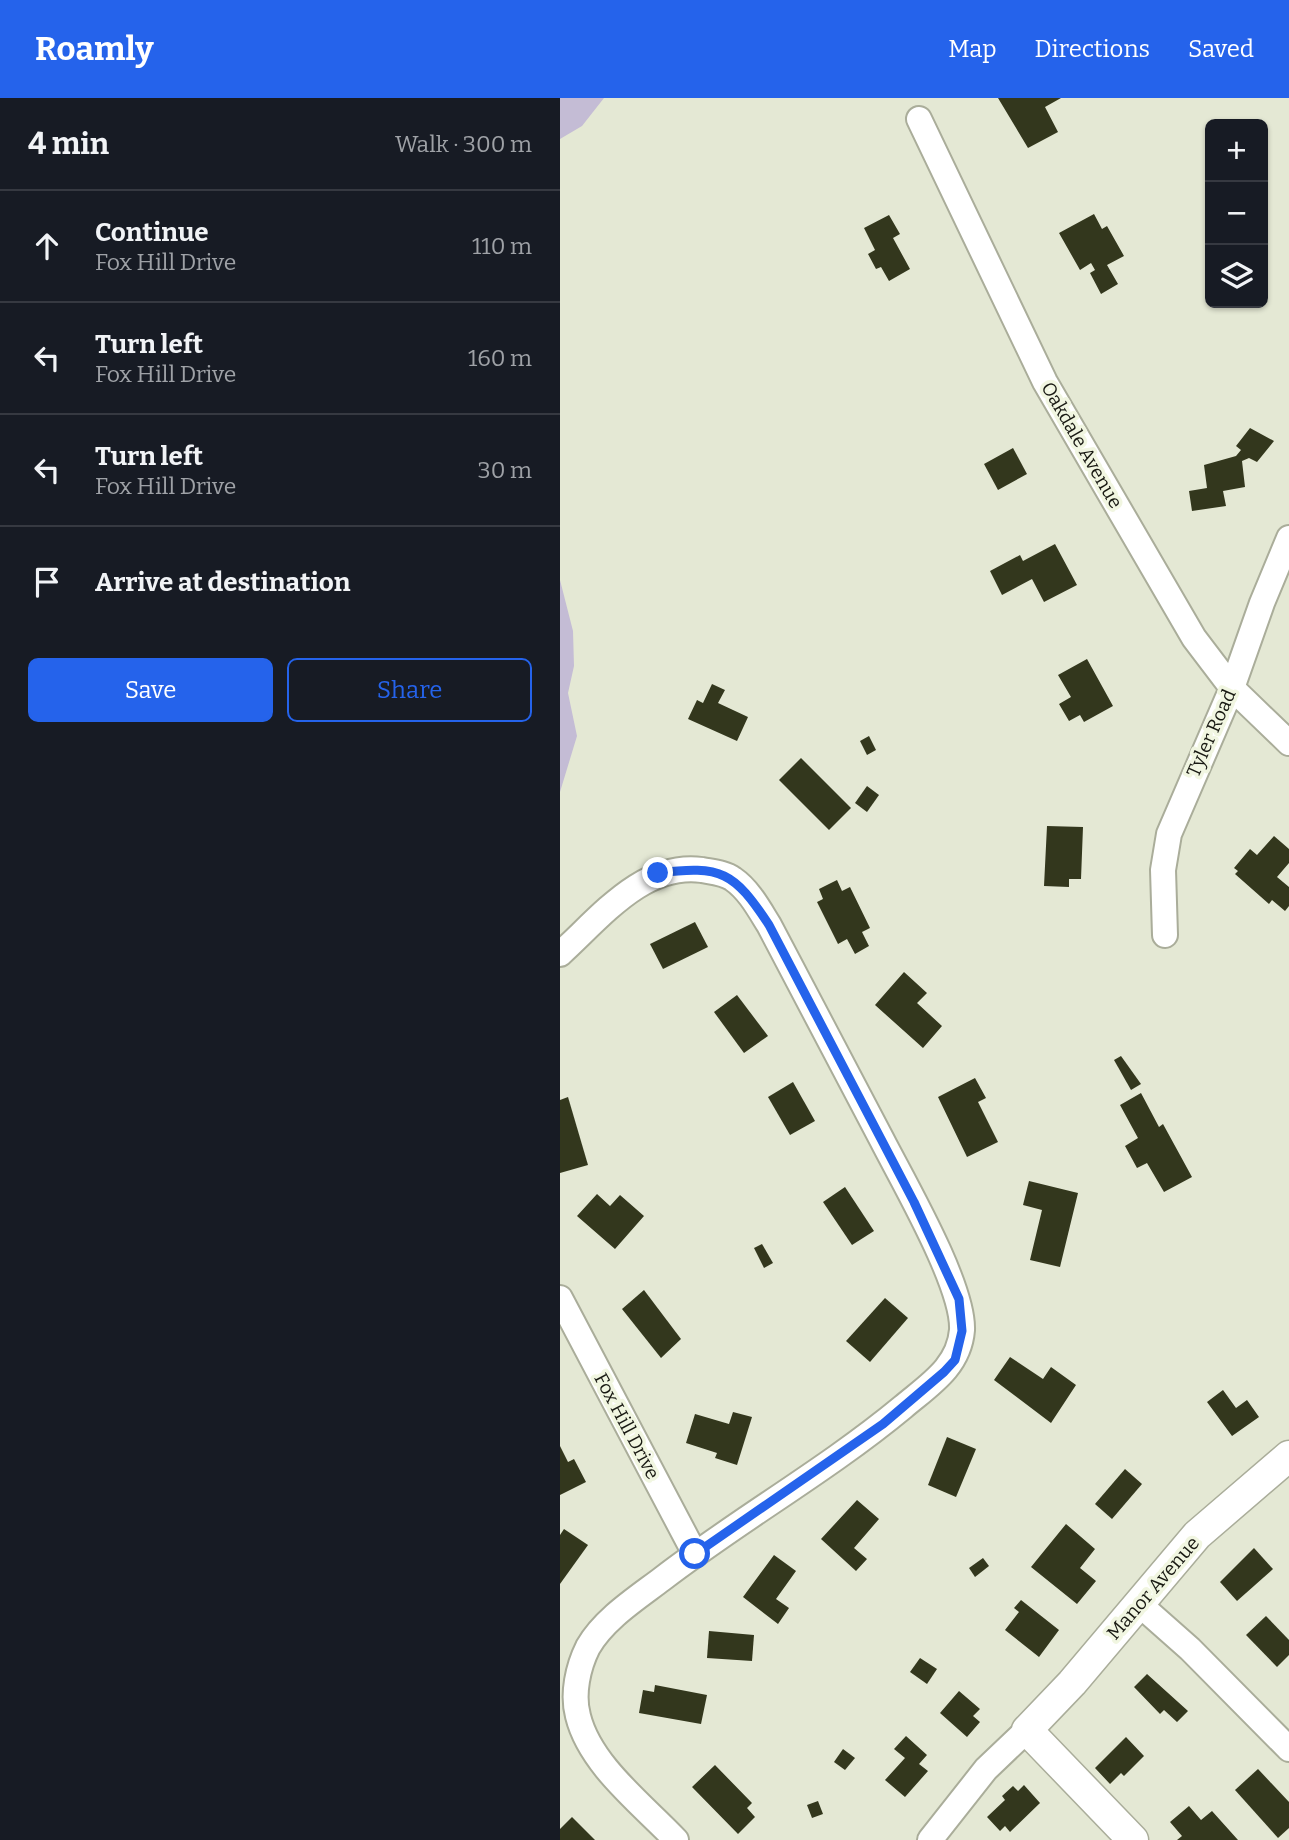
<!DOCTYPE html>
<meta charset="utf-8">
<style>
:root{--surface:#171b24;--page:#242831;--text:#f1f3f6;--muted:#9ea1a6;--line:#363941;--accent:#2563eb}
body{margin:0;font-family:Bitter,serif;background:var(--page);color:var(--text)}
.controls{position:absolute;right:21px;top:21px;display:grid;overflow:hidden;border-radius:10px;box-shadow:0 2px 5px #0004}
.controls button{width:63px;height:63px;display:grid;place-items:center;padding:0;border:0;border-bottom:2px solid var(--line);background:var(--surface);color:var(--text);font:35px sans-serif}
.stop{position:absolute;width:21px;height:21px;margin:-16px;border:5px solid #2563eb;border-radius:50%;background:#fff}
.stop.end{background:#2563eb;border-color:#fff;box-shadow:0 2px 7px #0008}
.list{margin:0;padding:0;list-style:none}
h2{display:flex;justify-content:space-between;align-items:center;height:91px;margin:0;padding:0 28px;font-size:30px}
h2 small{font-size:23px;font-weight:400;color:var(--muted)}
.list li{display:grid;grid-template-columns:46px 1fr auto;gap:21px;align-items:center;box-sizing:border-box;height:112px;padding:0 28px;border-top:2px solid var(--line)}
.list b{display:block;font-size:26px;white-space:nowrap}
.list p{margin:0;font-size:23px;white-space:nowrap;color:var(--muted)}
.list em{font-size:23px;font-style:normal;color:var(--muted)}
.actions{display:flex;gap:14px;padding:21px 28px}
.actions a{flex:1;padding:16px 0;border:2px solid var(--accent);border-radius:10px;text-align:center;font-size:24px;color:var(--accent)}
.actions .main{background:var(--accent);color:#fff}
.icon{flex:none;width:38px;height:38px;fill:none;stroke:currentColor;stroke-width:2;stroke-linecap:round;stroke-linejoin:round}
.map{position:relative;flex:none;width:729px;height:1742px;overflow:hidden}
header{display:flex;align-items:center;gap:42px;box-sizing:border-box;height:98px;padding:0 35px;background:var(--accent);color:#fff}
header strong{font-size:33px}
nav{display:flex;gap:38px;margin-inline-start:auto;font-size:24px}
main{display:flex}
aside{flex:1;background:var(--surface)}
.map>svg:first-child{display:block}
.green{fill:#c4bcd5}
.building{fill:#33371d}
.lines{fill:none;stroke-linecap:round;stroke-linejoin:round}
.minor-casing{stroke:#aaad9a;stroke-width:28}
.tertiary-casing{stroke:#aaad9a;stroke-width:33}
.minor{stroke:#fff;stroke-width:24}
.tertiary{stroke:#fff;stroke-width:30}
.route{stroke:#2563eb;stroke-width:9}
.labels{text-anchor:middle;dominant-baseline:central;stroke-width:7;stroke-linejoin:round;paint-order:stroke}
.street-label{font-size:19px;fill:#181912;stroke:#f1f6e1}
</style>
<header>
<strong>Roamly</strong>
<nav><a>Map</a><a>Directions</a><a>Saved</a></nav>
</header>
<main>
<aside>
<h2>4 min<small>Walk · 300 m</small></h2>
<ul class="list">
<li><svg class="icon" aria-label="ahead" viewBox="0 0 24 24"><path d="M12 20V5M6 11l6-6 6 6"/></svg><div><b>Continue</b><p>Fox Hill Drive</p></div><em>110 m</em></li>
<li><svg class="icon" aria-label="left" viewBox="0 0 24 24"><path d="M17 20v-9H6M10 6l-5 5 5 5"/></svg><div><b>Turn left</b><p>Fox Hill Drive</p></div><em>160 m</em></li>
<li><svg class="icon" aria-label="left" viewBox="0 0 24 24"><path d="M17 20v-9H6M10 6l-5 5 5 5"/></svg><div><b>Turn left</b><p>Fox Hill Drive</p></div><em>30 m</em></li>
<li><svg class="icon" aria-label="arrive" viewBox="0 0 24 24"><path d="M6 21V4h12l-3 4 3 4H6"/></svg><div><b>Arrive at destination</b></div></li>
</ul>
<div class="actions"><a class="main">Save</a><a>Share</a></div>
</aside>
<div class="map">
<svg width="729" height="1742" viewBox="0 0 729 1742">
<rect width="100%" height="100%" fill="#e4e8d4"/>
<g class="green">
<path d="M 0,0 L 44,0 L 22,28 L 0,41 Z"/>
<path d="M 0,482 L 13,533 L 14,568 L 8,595 L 17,638 L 0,694 Z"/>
</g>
<g class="building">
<path d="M 438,0 L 501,0 L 485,9 L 498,34 L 468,50 Z"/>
<path d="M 534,116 L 542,131 L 547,128 L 564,158 L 547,167 L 558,186 L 541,196 L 530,175 L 535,172 L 531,165 L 520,172 L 499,135 Z"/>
<path d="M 329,117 L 340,136 L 333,140 L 350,171 L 329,183 L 321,169 L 316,171 L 308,156 L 315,152 L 304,130 Z"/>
<path d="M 690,330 L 714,343 L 697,364 L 689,360 L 682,363 L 685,389 L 663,393 L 666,408 L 632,413 L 629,393 L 647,390 L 644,367 L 676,358 L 681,352 L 676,348 Z"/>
<path d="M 453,350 L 467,376 L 438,392 L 424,366 Z"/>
<path d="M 495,446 L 517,487 L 484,504 L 472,481 L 442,497 L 430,473 L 460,457 L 463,463 Z"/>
<path d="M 527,561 L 553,608 L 524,624 L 520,617 L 509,623 L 499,606 L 511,599 L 498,577 Z"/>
<path d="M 152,586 L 165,592 L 158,605 L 188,619 L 177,643 L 128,621 L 137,602 L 143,605 Z"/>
<path d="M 309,638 L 316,652 L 307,657 L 300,643 Z"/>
<path d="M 241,660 L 291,710 L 269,732 L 219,682 Z"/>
<path d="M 307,688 L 319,697 L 307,714 L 295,705 Z"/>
<path d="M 487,728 L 523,729 L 521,781 L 509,781 L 509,789 L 484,788 Z"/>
<path d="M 714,738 L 729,751 L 729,765 L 717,779 L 729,789 L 729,808 L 725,813 L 712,802 L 709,806 L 675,776 L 678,773 L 674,770 L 690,751 L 697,757 Z"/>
<path d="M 277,782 L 282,793 L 290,789 L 310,830 L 302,834 L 309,848 L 295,856 L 287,841 L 278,846 L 257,804 L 263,801 L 259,791 Z"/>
<path d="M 135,824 L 148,849 L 103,871 L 90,846 Z"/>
<path d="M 344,874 L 367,895 L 357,905 L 382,928 L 363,950 L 315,907 Z"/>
<path d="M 177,897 L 208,938 L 184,955 L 154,914 Z"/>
<path d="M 561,958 L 581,986 L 571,992 L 554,962 Z"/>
<path d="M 415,980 L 426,1000 L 418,1004 L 438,1044 L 407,1059 L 378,999 Z"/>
<path d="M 233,984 L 255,1023 L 230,1037 L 208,999 Z"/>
<path d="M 581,995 L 599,1029 L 603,1026 L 632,1079 L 604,1094 L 587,1065 L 577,1070 L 565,1048 L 578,1040 L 560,1007 Z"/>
<path d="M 8,999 L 28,1067 L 0,1075 L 0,1002 Z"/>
<path d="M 469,1083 L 518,1095 L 500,1169 L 470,1162 L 482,1112 L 463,1107 Z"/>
<path d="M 285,1089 L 314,1133 L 292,1147 L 263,1104 Z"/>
<path d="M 37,1096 L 50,1108 L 60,1097 L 84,1118 L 55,1151 L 17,1118 Z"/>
<path d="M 202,1146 L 213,1165 L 204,1170 L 194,1150 Z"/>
<path d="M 84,1192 L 121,1241 L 101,1260 L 62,1211 Z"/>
<path d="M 325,1200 L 348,1220 L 310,1264 L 286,1243 Z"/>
<path d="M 450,1259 L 483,1281 L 491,1269 L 516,1287 L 491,1325 L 434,1282 Z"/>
<path d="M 663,1292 L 676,1310 L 687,1302 L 699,1319 L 672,1338 L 647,1304 Z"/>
<path d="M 173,1314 L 192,1319 L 177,1367 L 155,1360 L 157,1355 L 126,1345 L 135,1316 L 169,1326 Z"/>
<path d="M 387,1339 L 416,1351 L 396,1399 L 368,1387 Z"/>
<path d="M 0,1348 L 8,1364 L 14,1361 L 26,1384 L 0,1397 Z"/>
<path d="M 565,1371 L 582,1386 L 552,1421 L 535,1406 Z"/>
<path d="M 297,1402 L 319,1421 L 294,1450 L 307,1461 L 296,1473 L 261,1441 Z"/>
<path d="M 506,1426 L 535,1451 L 520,1470 L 536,1483 L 517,1506 L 471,1469 Z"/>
<path d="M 4,1431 L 28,1447 L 0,1486 L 0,1437 Z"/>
<path d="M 694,1450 L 713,1471 L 677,1503 L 660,1484 Z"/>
<path d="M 214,1457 L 236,1473 L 216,1501 L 229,1510 L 218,1526 L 183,1499 Z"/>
<path d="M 423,1460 L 429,1468 L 415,1479 L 409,1470 Z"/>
<path d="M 461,1502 L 499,1532 L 479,1559 L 445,1532 L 459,1514 L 454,1510 Z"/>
<path d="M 706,1518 L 729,1542 L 729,1557 L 717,1569 L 686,1537 Z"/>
<path d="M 149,1533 L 194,1537 L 192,1563 L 147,1560 Z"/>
<path d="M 360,1560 L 377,1571 L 367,1586 L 350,1574 Z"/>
<path d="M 587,1576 L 628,1613 L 617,1624 L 604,1612 L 600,1616 L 574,1589 Z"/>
<path d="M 95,1587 L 147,1597 L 141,1626 L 79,1615 L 83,1592 L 94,1594 Z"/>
<path d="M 399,1593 L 420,1611 L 413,1618 L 420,1624 L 407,1639 L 380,1615 Z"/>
<path d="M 346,1638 L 367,1657 L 359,1666 L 368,1673 L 345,1699 L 325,1682 L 345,1660 L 334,1651 Z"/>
<path d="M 566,1639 L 584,1658 L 564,1678 L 561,1675 L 550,1686 L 535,1670 Z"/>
<path d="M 283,1651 L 295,1660 L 285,1672 L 274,1664 Z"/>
<path d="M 155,1667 L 192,1705 L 187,1710 L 195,1719 L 178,1736 L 132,1689 Z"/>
<path d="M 698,1671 L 729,1704 L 729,1730 L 718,1740 L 675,1692 Z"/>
<path d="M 464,1687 L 480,1705 L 450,1734 L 445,1728 L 440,1733 L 427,1719 L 445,1702 L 442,1698 L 453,1688 L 458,1693 Z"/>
<path d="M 258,1703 L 263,1716 L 252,1720 L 247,1707 Z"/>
<path d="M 629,1708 L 641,1722 L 652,1713 L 678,1742 L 617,1742 L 622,1738 L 610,1724 Z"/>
<path d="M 12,1719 L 35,1742 L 0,1742 L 0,1731 Z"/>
</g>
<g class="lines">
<g class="minor-casing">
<g id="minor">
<path d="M 359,21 L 485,284 L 634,540 L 672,590 L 729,645"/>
<path d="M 605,837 L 603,772 L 609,736 L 672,590 L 702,505 L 729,440"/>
<path d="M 0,856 C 40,820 83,764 142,772 C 152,774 165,775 173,781 C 189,792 199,811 209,827 C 247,899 284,971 322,1042 C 344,1085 404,1188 402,1232 C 399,1269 369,1287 343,1309 C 267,1372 180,1421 102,1481 C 77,1500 44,1521 28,1549 C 18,1569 12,1596 18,1618 C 30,1667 82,1706 116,1742"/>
<path d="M 0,1200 L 135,1456"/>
<path d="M 578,1505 L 630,1551 L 729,1651"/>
<path d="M 370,1742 L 426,1671 L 467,1632"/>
</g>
</g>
<g class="tertiary-casing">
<path id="tertiary" d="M 573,1742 L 467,1632 L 512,1585 L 637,1437 L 729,1358"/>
</g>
<use href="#minor" class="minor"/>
<use href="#tertiary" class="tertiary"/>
</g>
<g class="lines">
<path class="route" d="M 98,775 C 162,767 174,774 209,827 L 354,1104 L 399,1201 L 402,1233 L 395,1262 L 384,1274 L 323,1326 L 135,1456"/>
</g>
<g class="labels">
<g class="street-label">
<text transform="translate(522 347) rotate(60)">Oakdale Avenue</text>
<text transform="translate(651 635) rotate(-66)">Tyler Road</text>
<text transform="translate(67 1328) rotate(62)">Fox Hill Drive</text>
<text transform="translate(593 1490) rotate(-49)">Manor Avenue</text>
</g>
</g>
</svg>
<div class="controls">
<button>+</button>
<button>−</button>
<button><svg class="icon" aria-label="layers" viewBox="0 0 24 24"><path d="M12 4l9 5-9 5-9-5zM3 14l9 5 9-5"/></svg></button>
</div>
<div class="stop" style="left:135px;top:1456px"></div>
<div class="stop end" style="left:98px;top:775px"></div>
</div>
</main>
